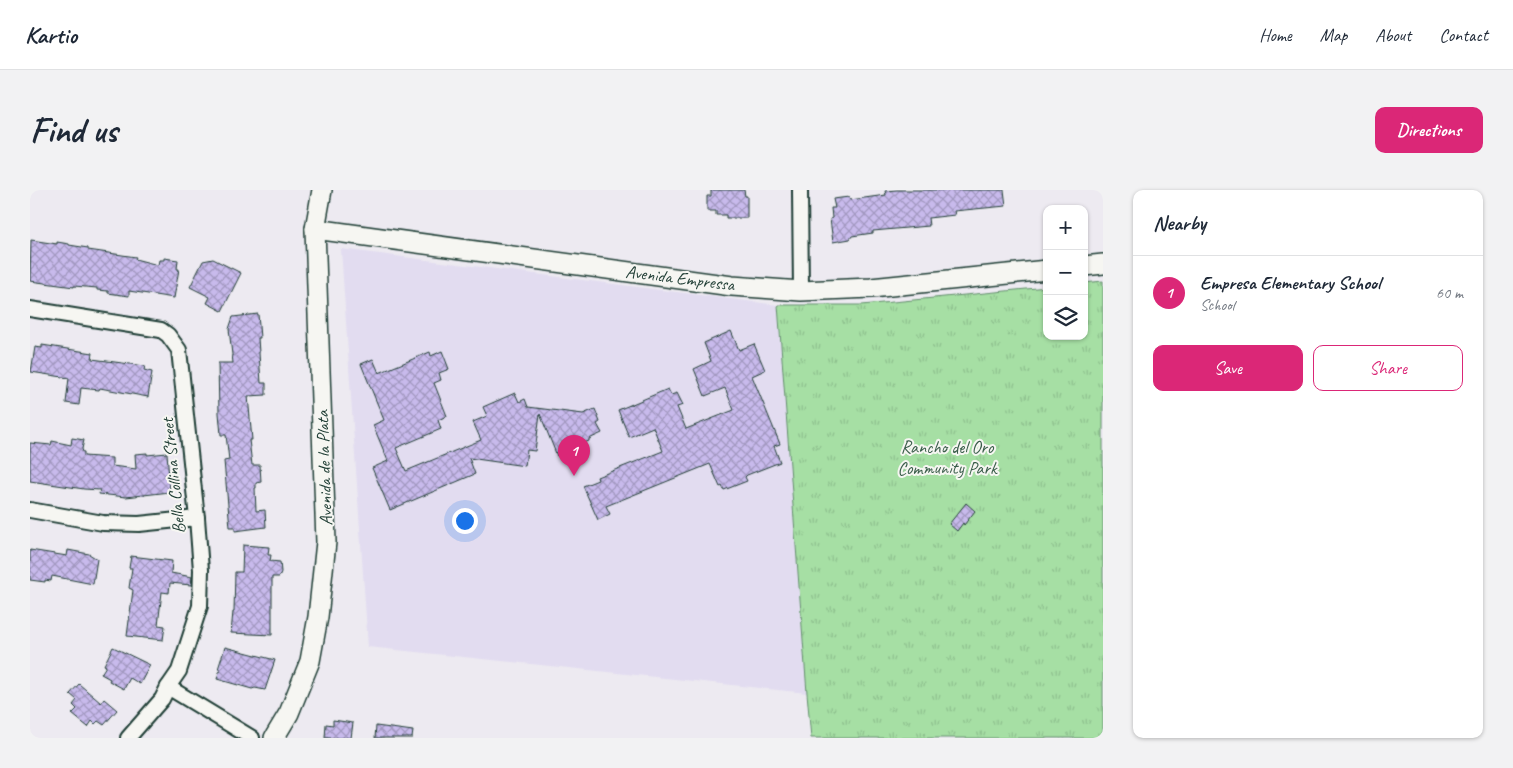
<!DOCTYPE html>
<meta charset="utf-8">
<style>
:root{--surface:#fff;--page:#f2f2f3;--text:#1f2937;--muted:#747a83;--line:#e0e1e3;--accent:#db2777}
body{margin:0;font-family:Caveat,sans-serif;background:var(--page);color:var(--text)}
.controls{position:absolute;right:15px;top:15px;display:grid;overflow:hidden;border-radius:10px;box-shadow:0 1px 4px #0004}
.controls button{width:45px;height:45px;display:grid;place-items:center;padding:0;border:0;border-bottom:1px solid var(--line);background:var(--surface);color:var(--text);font:25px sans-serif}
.you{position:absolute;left:434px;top:330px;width:18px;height:18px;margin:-12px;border:4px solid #fff;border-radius:50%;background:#1a73e8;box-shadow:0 0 0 8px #1a73e833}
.badge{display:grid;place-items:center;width:32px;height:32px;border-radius:50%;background:var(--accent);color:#fff;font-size:16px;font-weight:700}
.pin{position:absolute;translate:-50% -41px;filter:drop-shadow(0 1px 2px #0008)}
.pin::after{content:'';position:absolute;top:26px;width:18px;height:15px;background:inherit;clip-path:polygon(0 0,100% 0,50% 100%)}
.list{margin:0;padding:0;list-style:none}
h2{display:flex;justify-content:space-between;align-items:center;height:65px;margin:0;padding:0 20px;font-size:21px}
h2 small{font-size:16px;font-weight:400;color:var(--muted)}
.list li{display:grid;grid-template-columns:32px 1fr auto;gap:15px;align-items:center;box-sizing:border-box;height:75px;padding:0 20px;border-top:1px solid var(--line)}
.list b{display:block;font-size:19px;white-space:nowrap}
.list p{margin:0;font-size:16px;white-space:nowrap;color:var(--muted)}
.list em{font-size:16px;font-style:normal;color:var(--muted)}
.actions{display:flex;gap:10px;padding:15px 20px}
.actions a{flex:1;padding:11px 0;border:1px solid var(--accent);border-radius:10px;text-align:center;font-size:18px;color:var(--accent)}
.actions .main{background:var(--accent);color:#fff}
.icon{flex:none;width:28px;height:28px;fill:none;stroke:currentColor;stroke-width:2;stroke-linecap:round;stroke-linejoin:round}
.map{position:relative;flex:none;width:1073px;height:548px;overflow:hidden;border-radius:10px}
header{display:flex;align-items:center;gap:30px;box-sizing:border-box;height:70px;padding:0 25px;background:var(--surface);border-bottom:1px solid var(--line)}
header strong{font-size:24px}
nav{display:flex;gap:28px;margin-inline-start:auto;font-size:18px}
.intro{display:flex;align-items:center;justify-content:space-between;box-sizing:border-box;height:120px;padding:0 30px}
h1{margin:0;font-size:35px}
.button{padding:12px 22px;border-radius:10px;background:var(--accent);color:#fff;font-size:18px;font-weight:700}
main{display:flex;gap:30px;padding:0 30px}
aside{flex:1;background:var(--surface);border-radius:10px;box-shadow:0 1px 4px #0004}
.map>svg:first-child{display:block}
.built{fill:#e2dcf0}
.park{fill:url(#park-tufts);stroke:#628e6c}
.building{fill:url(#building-cross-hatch);stroke:#1f3d34}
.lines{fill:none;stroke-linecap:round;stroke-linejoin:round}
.street-casing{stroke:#1f3d34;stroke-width:18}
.secondary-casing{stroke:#1f3d34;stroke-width:22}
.street{stroke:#f6f6f2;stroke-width:14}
.secondary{stroke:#f6f6f2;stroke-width:19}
.labels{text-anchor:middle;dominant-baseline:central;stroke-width:4;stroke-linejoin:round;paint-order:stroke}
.street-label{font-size:18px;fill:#1f3d34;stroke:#f6f6f2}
.park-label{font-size:18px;fill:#3a5d4a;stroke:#f6f6f2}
</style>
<header>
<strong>Kartio</strong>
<nav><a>Home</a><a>Map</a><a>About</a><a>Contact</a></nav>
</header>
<div class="intro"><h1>Find us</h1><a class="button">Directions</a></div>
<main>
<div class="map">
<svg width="1073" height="548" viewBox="0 0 1073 548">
<defs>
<pattern id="park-tufts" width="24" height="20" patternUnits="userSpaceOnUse" patternTransform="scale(1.25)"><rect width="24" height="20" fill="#a6dfa4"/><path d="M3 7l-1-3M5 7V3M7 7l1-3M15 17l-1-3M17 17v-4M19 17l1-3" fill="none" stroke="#8ec08e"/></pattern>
<pattern id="building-cross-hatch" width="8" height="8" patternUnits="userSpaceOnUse" patternTransform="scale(1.25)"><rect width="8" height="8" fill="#c8baec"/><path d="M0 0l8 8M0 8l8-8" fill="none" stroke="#a298c0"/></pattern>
</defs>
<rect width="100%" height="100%" fill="#edeaf1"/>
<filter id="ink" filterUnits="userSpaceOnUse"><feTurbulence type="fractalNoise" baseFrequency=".02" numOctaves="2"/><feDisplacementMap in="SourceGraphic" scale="10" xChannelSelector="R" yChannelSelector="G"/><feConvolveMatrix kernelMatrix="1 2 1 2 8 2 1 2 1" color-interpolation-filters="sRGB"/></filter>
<g filter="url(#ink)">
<path class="built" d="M 311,59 L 748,115 L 777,503 L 338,457 Z"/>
<path class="park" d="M 1073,91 L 1073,548 L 781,548 L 777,503 L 748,115 L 832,115 L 1017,97 L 1017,146 L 1054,146 L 1054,93 Z"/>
<g class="building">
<path d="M 681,0 L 714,0 L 715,6 L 717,6 L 717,28 L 696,28 L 696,25 L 686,25 L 686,21 L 677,21 L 677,6 L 681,6 Z"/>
<path d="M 867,0 L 974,0 L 976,16 L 924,21 L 925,25 L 898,28 L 899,36 L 843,41 L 843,43 L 822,46 L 820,49 L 803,52 L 800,29 L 802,28 L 801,18 L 805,18 L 803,9 L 819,7 L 820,10 L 856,5 L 855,1 Z"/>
<path d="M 1,50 L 27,54 L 27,52 L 39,54 L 39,55 L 58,58 L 58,60 L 106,67 L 105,69 L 128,75 L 129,70 L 134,70 L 134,68 L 148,70 L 147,79 L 149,79 L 144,108 L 99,101 L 99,106 L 78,103 L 78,101 L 67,100 L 67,98 L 44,96 L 44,97 L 0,91 Z"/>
<path d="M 183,69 L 211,83 L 192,121 L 177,113 L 180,107 L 160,97 L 173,71 Z"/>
<path d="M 228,124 L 230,148 L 228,148 L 231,193 L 236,193 L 236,205 L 218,206 L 222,250 L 219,250 L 222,275 L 230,275 L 231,292 L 226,293 L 226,298 L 225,298 L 226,321 L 235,320 L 236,337 L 205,341 L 205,337 L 200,337 L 194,271 L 199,270 L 196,245 L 191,245 L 189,223 L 188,173 L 203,173 L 199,139 L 203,127 Z"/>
<path d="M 701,141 L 709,160 L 724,154 L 735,180 L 722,186 L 750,254 L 744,256 L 750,272 L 717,285 L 715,287 L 717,291 L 694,300 L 692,296 L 690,297 L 680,274 L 576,316 L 580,324 L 568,330 L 553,296 L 568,290 L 567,287 L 633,261 L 623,237 L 599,247 L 588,220 L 638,199 L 641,205 L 647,203 L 653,215 L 647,217 L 656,239 L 704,220 L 695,198 L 675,206 L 664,179 L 681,171 L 674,153 Z"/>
<path d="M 12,155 L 63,163 L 62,169 L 115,176 L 114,180 L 122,182 L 118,207 L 70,198 L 69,200 L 51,198 L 49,215 L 36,213 L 39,188 L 1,182 L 5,157 L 12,158 Z"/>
<path d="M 412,161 L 419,179 L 409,183 L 411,190 L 404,193 L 417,226 L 408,230 L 411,239 L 366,258 L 376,281 L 451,250 L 443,232 L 457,226 L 453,217 L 485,203 L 489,212 L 495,209 L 498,217 L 553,224 L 565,219 L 570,232 L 567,234 L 572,243 L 559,249 L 559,251 L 537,260 L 537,262 L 527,266 L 510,224 L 505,261 L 497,260 L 495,276 L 439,268 L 445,284 L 360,320 L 342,278 L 358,271 L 343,235 L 354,230 L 331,174 L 343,169 L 349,183 L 400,162 L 401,166 Z"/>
<path d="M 42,248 L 54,250 L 52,259 L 53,262 L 54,262 L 54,266 L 82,268 L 82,276 L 106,279 L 105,264 L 117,263 L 117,265 L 137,263 L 140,302 L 96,307 L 69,304 L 70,300 L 54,299 L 0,291 L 0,253 L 21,255 L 22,251 L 41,255 Z"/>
<path d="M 936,313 L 945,321 L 934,335 L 933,333 L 927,341 L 919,334 Z"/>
<path d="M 213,355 L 239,357 L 238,365 L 241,365 L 240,371 L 250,372 L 251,382 L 249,387 L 242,387 L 242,445 L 201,443 L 203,422 L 204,422 L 205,382 L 212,382 Z"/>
<path d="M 0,360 L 37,366 L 38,360 L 59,364 L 67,369 L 63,394 L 22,386 L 21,391 L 15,390 L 15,392 L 0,390 Z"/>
<path d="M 101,366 L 142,371 L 141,383 L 162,387 L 161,395 L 140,393 L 139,403 L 132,402 L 128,435 L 135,436 L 133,450 L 97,446 L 103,400 L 99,398 L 102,378 L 99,378 Z"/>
<path d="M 83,457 L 120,475 L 110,494 L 100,488 L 94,499 L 79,491 L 80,489 L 71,484 L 76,476 L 74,475 Z"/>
<path d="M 195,457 L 245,470 L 235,500 L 225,498 L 222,499 L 187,489 L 190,479 L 188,479 Z"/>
<path d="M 49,494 L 71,513 L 74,509 L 87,520 L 74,535 L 68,531 L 65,534 L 62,531 L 58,537 L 42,524 L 47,519 L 43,515 L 47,510 L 40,504 Z"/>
<path d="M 303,530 L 323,533 L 321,548 L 295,548 L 296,534 L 303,535 Z"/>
<path d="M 346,536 L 383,541 L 382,548 L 345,548 Z"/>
</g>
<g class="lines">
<g class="street-casing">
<g id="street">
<path d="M 770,0 L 771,101"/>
<path d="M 0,119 L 131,140 L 138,145 L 149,160 L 167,328 L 171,380 L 170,416 L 149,481 L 138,497 L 132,509 L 98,548"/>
<path d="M 0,320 L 73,333 L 109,334 L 167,328"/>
<path d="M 138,497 L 222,548"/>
</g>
</g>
<g class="secondary-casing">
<g id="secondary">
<path d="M 285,39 L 702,96 L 771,101 L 841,98 L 1017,80"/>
<path d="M 1054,76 L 1073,74"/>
<path d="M 244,548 L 259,523 L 280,471 L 288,427 L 296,352 L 285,39 L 292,0"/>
</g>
</g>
<use href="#street" class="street"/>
<use href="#secondary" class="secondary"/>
</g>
</g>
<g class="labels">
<g class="street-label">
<text transform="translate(650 88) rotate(7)">Avenida Empressa</text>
<text transform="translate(294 278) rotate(-92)">Avenida de la Plata</text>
<text transform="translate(143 286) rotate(-96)">Bella Collina Street</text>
</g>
<g class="park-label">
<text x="917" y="257">Rancho del Oro<tspan x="917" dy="21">Community Park</tspan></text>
</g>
</g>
</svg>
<div class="controls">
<button>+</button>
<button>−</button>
<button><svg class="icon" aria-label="layers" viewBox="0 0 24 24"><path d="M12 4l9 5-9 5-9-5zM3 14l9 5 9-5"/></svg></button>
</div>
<div class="you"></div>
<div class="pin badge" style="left:544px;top:286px">1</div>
</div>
<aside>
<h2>Nearby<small></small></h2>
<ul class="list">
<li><span class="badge">1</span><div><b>Empresa Elementary School</b><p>School</p></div><em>60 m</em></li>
</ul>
<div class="actions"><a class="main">Save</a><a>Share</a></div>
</aside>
</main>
